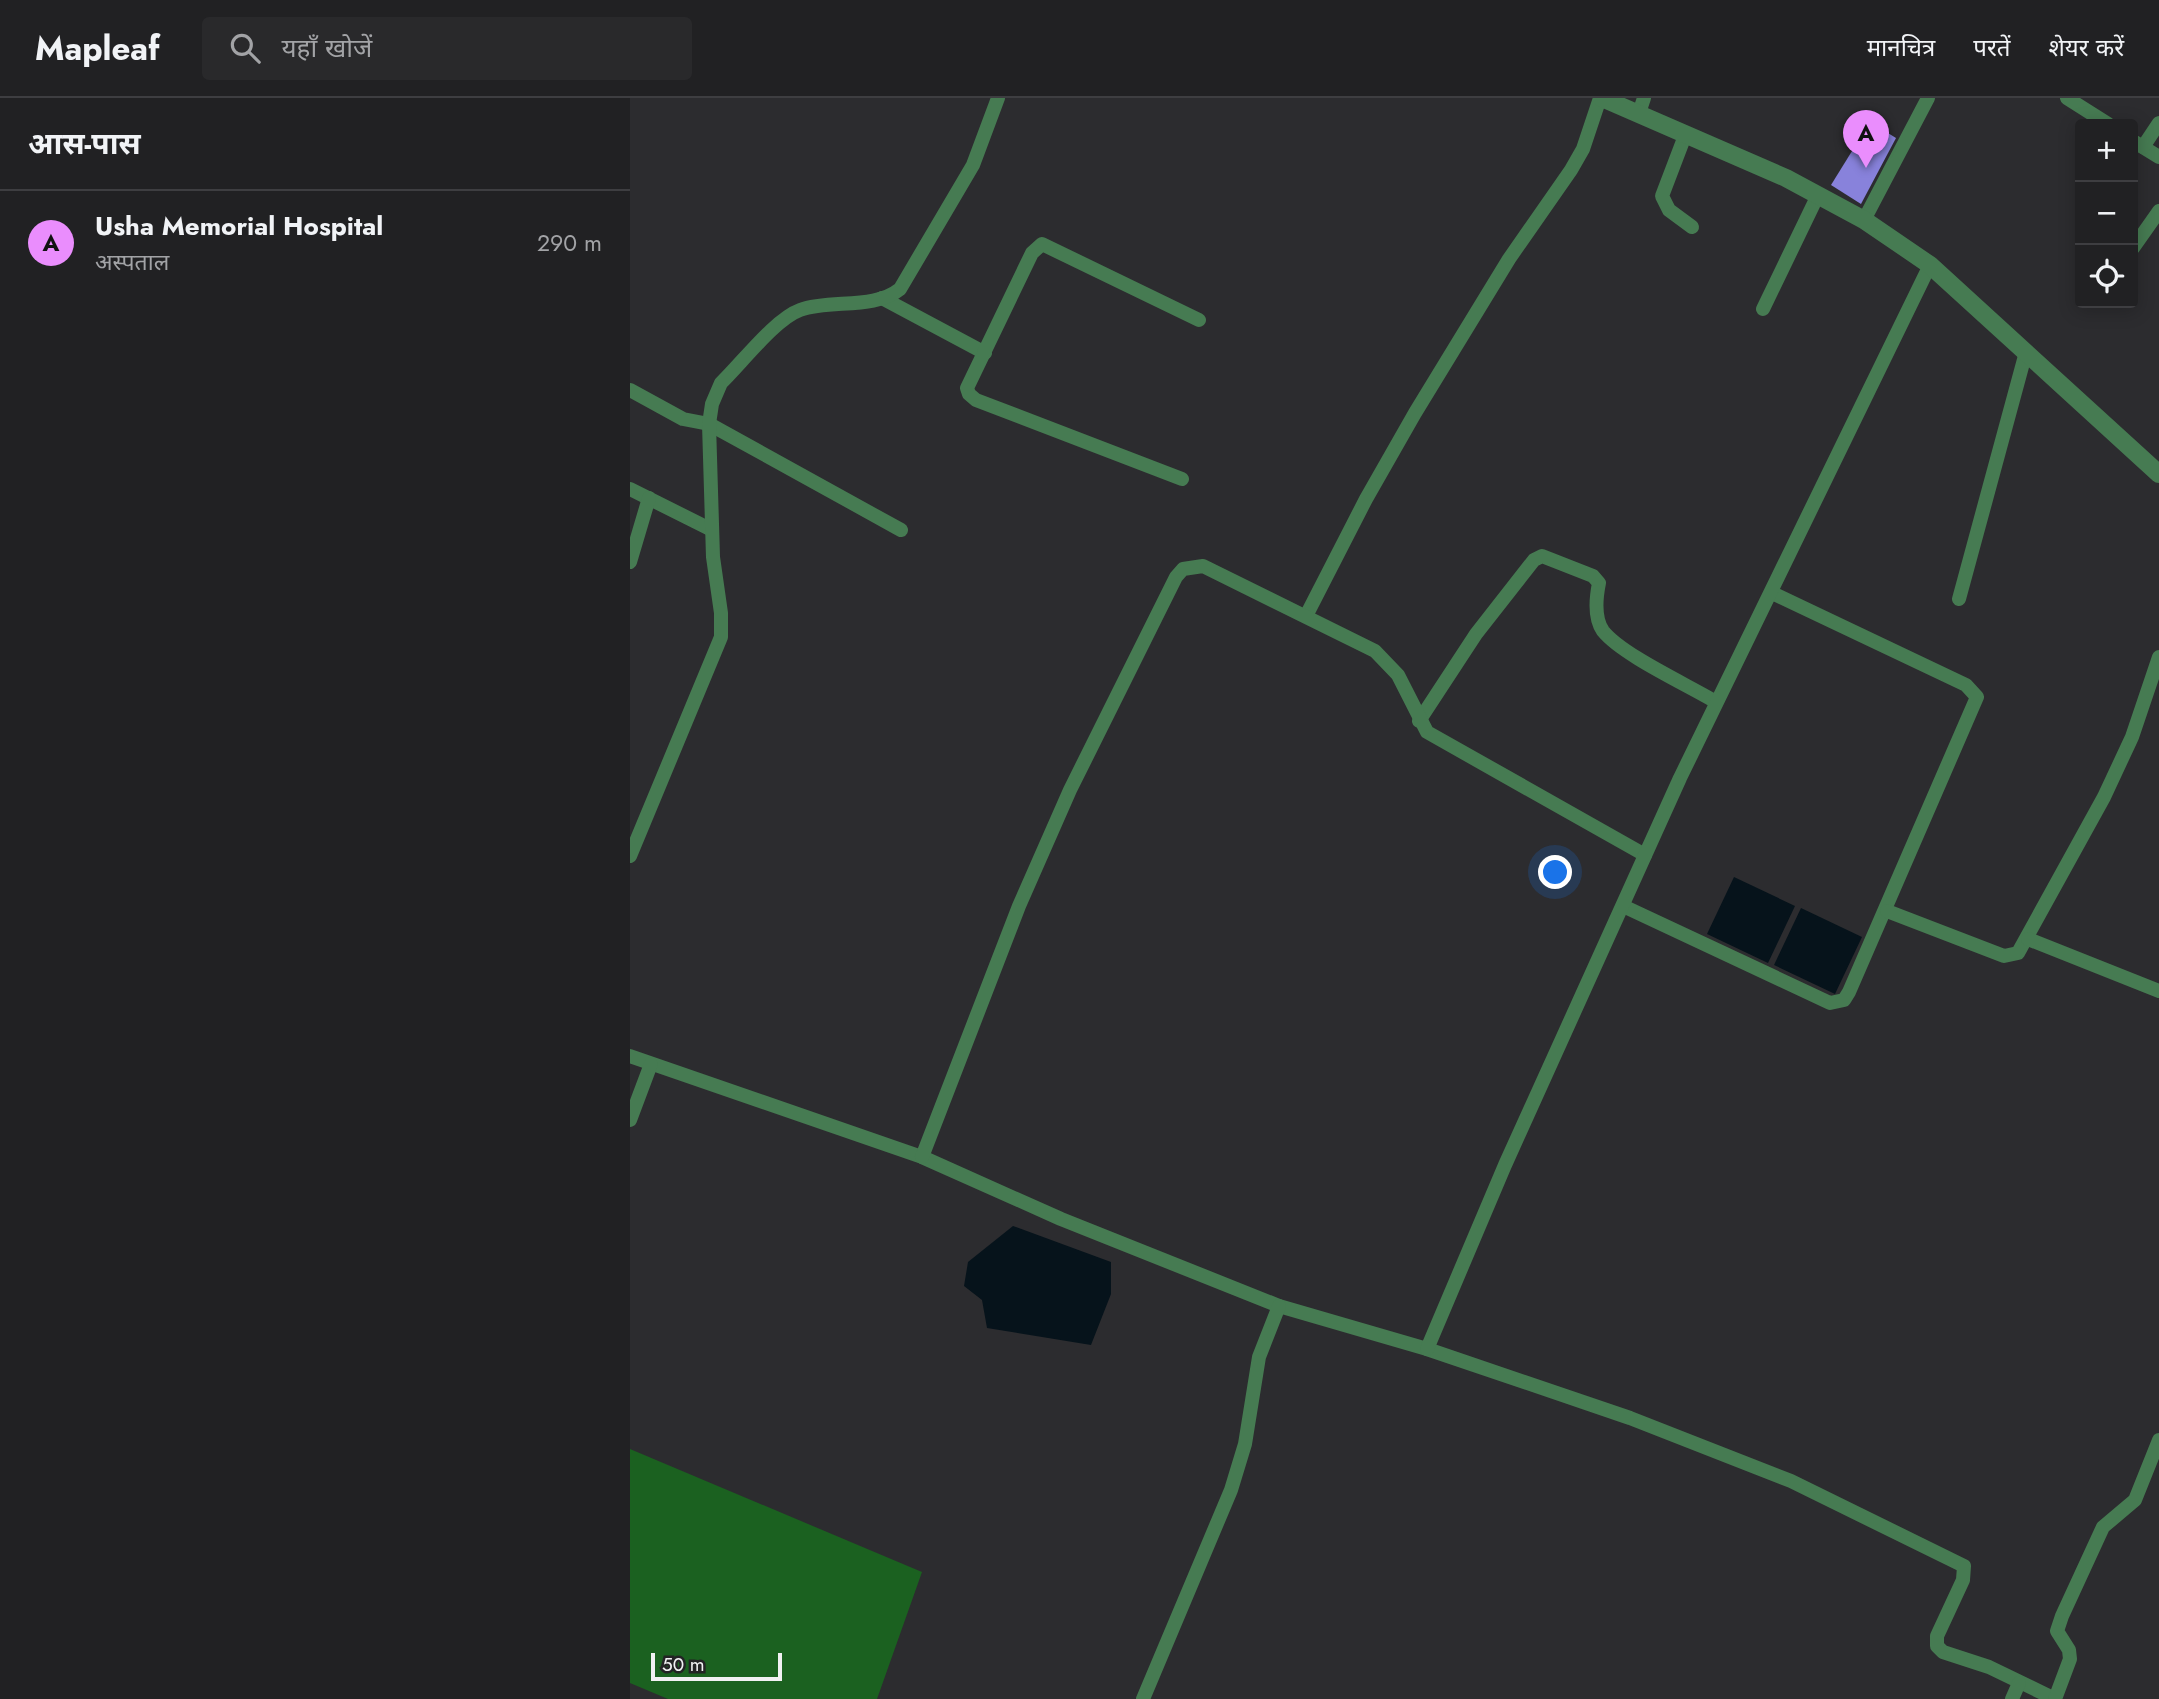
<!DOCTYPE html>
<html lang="hi">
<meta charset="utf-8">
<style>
:root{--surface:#212123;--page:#29292b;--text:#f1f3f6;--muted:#a2a3a6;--line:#3e3e41;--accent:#ea8dfd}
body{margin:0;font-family:Jost,"Noto Sans Devanagari",sans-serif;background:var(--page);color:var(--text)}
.controls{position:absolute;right:21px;top:21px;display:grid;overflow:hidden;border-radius:7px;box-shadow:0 4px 18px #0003}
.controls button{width:63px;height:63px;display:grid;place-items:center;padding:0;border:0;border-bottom:2px solid var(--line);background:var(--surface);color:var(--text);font:35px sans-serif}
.scale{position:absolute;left:21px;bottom:18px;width:131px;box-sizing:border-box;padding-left:7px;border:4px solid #f1f1f3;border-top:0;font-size:19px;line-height:24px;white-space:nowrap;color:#f1f1f3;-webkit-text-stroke:5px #232325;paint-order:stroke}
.you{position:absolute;left:926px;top:775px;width:24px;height:24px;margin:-18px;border:5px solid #fff;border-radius:50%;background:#1a73e8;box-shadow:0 0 0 10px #1a73e833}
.badge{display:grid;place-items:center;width:46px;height:46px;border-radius:50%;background:var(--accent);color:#111;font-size:23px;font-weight:700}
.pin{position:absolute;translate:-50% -58px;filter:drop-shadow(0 2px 4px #0008)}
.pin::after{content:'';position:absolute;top:37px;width:24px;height:21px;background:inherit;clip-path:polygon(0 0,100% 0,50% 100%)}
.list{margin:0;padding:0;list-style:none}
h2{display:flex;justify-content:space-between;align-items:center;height:91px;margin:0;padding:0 28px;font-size:30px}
h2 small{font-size:23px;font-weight:400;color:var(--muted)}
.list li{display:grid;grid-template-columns:46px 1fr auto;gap:21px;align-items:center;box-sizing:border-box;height:105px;padding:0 28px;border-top:2px solid var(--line)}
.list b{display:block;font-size:26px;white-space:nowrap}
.list p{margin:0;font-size:23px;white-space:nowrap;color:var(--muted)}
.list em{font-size:23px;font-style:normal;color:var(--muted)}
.icon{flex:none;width:38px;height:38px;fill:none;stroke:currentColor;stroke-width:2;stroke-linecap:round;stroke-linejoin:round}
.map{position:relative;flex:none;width:1529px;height:1601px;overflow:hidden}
header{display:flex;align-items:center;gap:42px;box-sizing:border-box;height:98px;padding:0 35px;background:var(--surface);border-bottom:2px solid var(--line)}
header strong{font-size:33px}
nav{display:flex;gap:38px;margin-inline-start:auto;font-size:24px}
.search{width:490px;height:63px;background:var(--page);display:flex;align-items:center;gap:18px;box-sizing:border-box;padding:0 24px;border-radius:7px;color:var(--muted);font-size:26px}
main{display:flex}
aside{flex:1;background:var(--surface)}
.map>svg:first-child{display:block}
.green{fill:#1b6120}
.water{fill:#06131b}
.building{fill:#8882db}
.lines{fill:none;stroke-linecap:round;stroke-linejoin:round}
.minor{stroke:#467b52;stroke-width:14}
.tertiary{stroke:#467b52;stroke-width:18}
</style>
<header>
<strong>Mapleaf</strong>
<div class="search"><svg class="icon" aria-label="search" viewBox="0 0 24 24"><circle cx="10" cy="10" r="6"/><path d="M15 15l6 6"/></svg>यहाँ खोजें</div>
<nav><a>मानचित्र</a><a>परतें</a><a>शेयर करें</a></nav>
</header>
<main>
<aside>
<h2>आस-पास<small></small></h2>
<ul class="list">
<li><span class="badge">A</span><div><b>Usha Memorial Hospital</b><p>अस्पताल</p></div><em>290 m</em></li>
</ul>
</aside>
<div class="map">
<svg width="1529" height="1601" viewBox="0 0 1529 1601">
<rect width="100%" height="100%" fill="#2c2c2f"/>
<path class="green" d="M 0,1351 L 292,1474 L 247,1601 L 38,1601 L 0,1585 Z"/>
<g class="water">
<path d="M 1104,779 L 1165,808 L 1138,865 L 1077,836 Z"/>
<path d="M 1171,810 L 1232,839 L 1205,896 L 1144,867 Z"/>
<path d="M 383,1128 L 481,1164 L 481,1196 L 461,1247 L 357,1230 L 352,1202 L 334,1188 L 338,1164 Z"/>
</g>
<path class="building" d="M 1240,24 L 1266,40 L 1231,106 L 1201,87 Z"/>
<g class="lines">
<g class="minor">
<path d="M 1437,0 L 1478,26"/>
<path d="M 1009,15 L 1014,0"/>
<path d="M 1056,35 L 1032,98 L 1039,112 L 1062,129"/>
<path d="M 1503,43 L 1529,59"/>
<path d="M 1513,49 L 1529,25"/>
<path d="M 1234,122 L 1298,0"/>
<path d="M 1503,150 L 1529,113"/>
<path d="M 252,200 L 355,255"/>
<path d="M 1133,211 L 1188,97"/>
<path d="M 0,292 L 53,321 L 79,326 L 271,432"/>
<path d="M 552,381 L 346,302 L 339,296 L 337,290 L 402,155 L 412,146 L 569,222"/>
<path d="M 0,391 L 82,432"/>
<path d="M 0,464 L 19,400"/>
<path d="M 1329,501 L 1396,254"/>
<path d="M 676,518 L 736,401 L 785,315 L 879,161 L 941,72 L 953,51 L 970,0"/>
<path d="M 789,623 L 846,536 L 904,462 L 912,458 L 963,478 L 969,485 C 966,500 964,520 973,533 C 992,557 1058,587 1086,604"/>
<path d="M 0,758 L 91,539 L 91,515 L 83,459 L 79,326 L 82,306 L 91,285 C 111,266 145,221 170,212 C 201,201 244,212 270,191 L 343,67 L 368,0"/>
<path d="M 993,808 L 1200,905 L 1214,902 L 1219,894 L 1347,599 L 1336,587 L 1142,495"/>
<path d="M 1257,813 L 1374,858 L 1388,855 L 1474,699 L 1502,639 L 1529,559"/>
<path d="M 1398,841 L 1529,893"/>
<path d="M 0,958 L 292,1059 L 431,1121 L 649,1208 L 797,1251 L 1000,1320 L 1161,1383 L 1334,1468 L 1333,1482 L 1307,1538 L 1307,1548 L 1313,1554 L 1359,1569 L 1425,1601"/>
<path d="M 0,1022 L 21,966"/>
<path d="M 292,1059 L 389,808 L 440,692 L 546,479 L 553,471 L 573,468 L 745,553 L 768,577 L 797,634 L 1015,757"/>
<path d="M 797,1251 L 875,1067 L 1050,680 L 1300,167"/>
<path d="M 513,1601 L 601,1392 L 615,1346 L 629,1259 L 649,1208"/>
<path d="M 1382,1601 L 1389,1585"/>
<path d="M 1425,1601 L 1440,1561 L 1439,1552 L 1427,1533 L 1432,1518 L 1473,1429 L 1505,1402 L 1529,1342"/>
</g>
<path class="tertiary" d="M 972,0 L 1156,80 L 1234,122 L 1300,167 L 1529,376"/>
</g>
</svg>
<div class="controls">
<button>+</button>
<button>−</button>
<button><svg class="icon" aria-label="locate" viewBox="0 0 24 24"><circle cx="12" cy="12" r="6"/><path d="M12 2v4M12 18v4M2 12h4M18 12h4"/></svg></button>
</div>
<div class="scale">50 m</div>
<div class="you"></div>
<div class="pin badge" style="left:1236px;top:70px">A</div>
</div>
</main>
